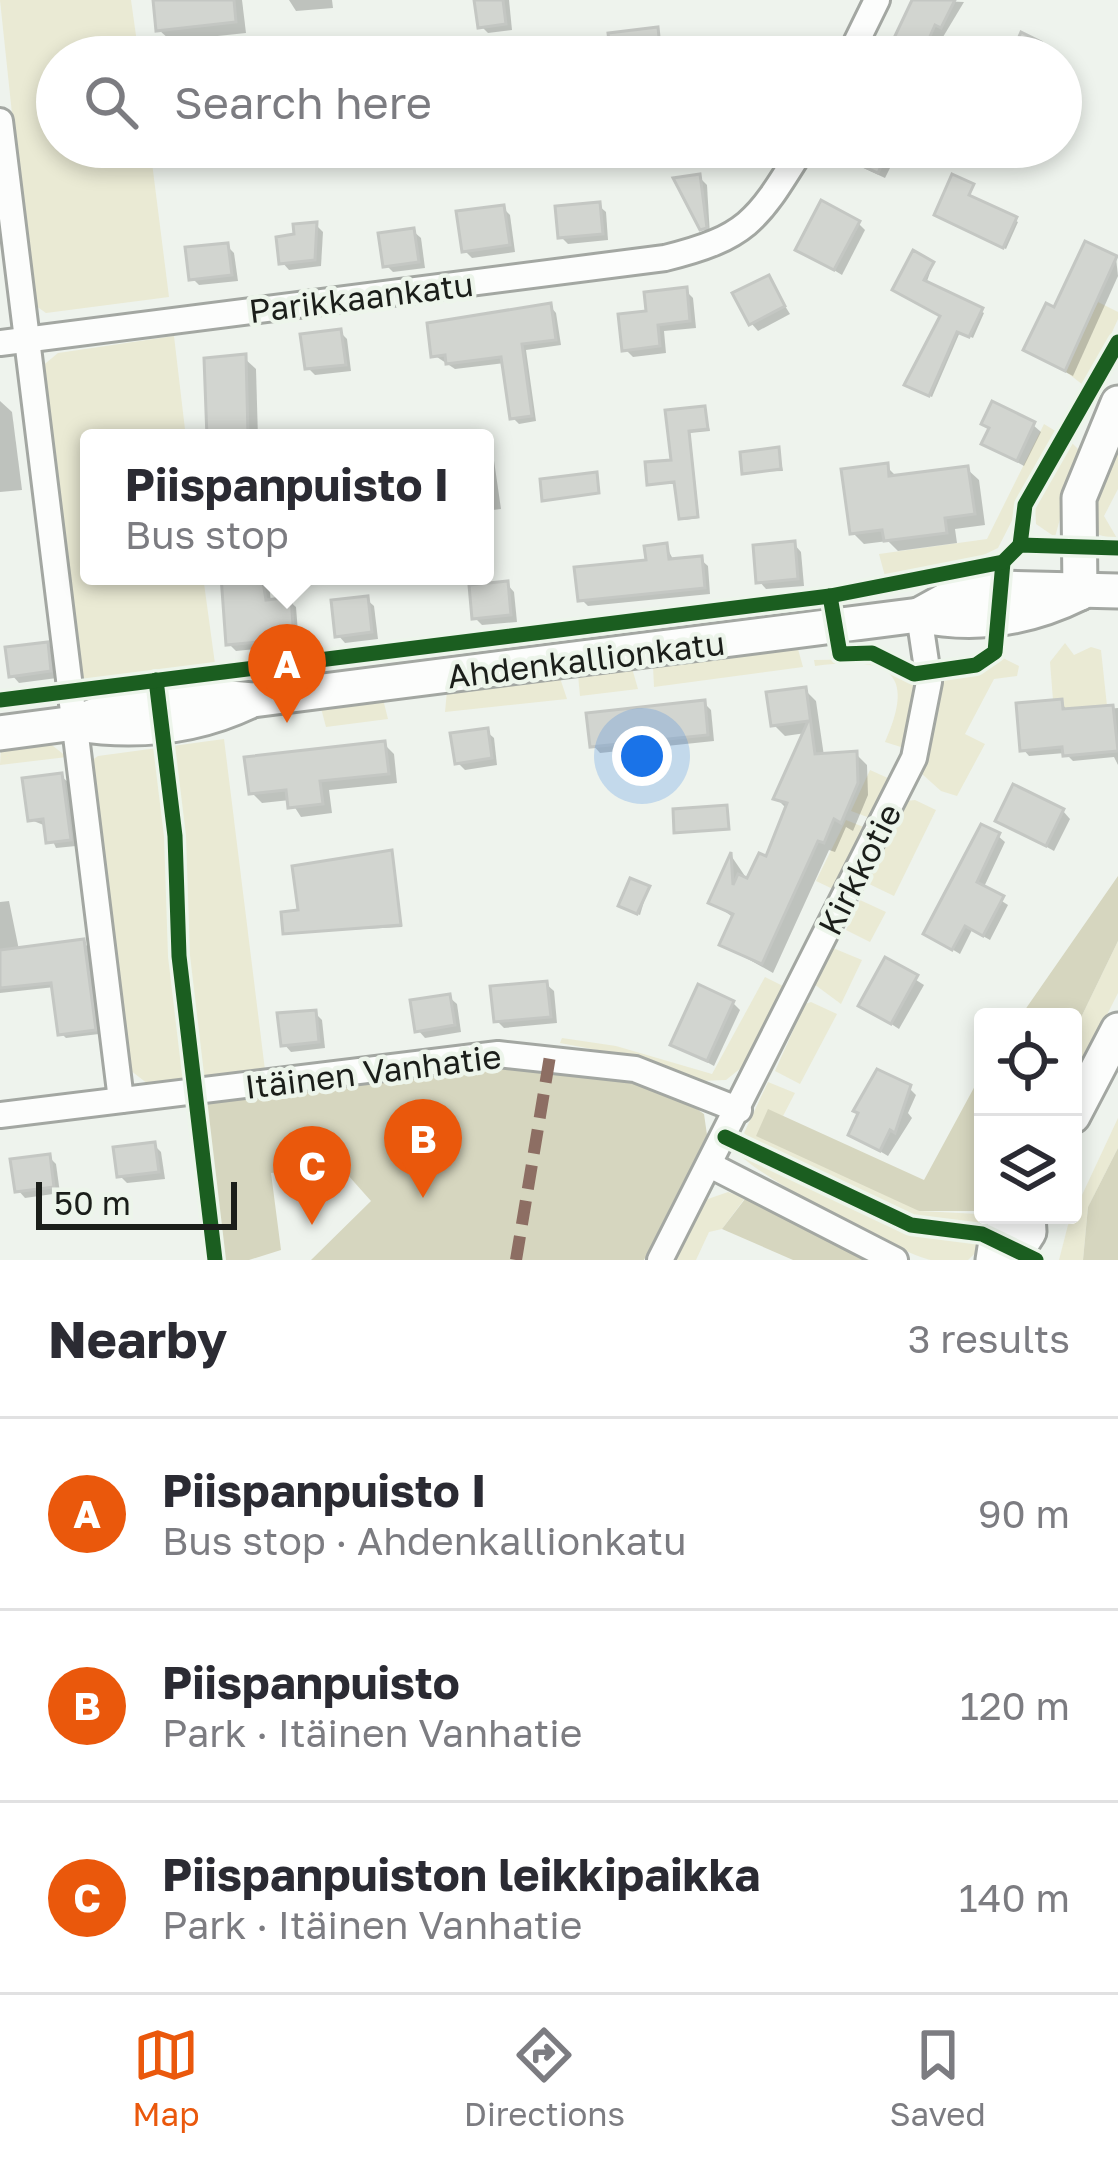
<!DOCTYPE html>
<meta charset="utf-8">
<style>
:root{--surface:#fff;--page:#f7f7f7;--text:#2b2b33;--muted:#7c7c81;--line:#e1e1e2;--accent:#ea580c}
body{margin:0;font-family:"Golos Text",sans-serif;background:var(--page);color:var(--text)}
.controls{position:absolute;right:36px;bottom:36px;display:grid;overflow:hidden;border-radius:12px;box-shadow:0 6px 18px #0003}
.controls button{width:108px;height:108px;display:grid;place-items:center;padding:0;border:0;border-bottom:3px solid var(--line);background:var(--surface);color:var(--text);font:60px sans-serif}
.scale{position:absolute;left:36px;bottom:30px;width:201px;box-sizing:border-box;padding-left:12px;border:6px solid #1b1e1a;border-top:0;font-size:33px;line-height:42px;white-space:nowrap;color:#1b1e1a;-webkit-text-stroke:9px #edf5eb;paint-order:stroke}
.you{position:absolute;left:642px;top:756px;width:42px;height:42px;margin:-30px;border:9px solid #fff;border-radius:50%;background:#1a73e8;box-shadow:0 0 0 18px #1a73e833}
.badge{display:grid;place-items:center;width:78px;height:78px;border-radius:50%;background:var(--accent);color:#fff;font-size:39px;font-weight:700}
.pin{position:absolute;translate:-50% -99px;filter:drop-shadow(0 3px 6px #0008)}
.pin::after{content:'';position:absolute;top:63px;width:42px;height:36px;background:inherit;clip-path:polygon(0 0,100% 0,50% 100%)}
.popup{position:absolute;left:80px;top:429px;width:414px;height:156px;box-sizing:border-box;display:grid;place-content:center;border-radius:12px;background:var(--surface);filter:drop-shadow(0 3px 9px #0005);font-size:39px;white-space:nowrap;color:var(--muted)}
.popup b{font-size:45px;color:var(--text)}
.popup::after{content:'';position:absolute;left:50%;top:100%;margin-left:-24px;border:24px solid transparent;border-top-color:var(--surface)}
.list{margin:0;padding:0;list-style:none}
h2{display:flex;justify-content:space-between;align-items:center;height:156px;margin:0;padding:0 48px;font-size:51px}
h2 small{font-size:39px;font-weight:400;color:var(--muted)}
.list li{display:grid;grid-template-columns:78px 1fr auto;gap:36px;align-items:center;box-sizing:border-box;height:192px;padding:0 48px;border-top:3px solid var(--line)}
.list b{display:block;font-size:45px;white-space:nowrap}
.list p{margin:0;font-size:39px;white-space:nowrap;color:var(--muted)}
.list em{font-size:39px;font-style:normal;color:var(--muted)}
.icon{flex:none;width:66px;height:66px;fill:none;stroke:currentColor;stroke-width:2;stroke-linecap:round;stroke-linejoin:round}
.map{position:relative;flex:none;width:1118px;height:1260px;overflow:hidden}
.search{position:absolute;background:var(--surface);box-shadow:0 6px 18px #0003;left:36px;right:36px;top:36px;height:132px;display:flex;align-items:center;gap:30px;box-sizing:border-box;padding:0 42px;border-radius:66px;color:var(--muted);font-size:45px}
.sheet{height:732px;background:var(--surface)}
nav{display:flex;justify-content:space-around;align-items:center;box-sizing:border-box;height:168px;border-top:3px solid var(--line);background:var(--surface);font-size:33px;color:var(--muted)}
nav a{display:grid;justify-items:center;gap:6px}
nav .on{color:var(--accent)}
.map>svg:first-child{display:block}
.green{fill:#eaead4}
.forest{fill:#d6d6bf}
.shadow{fill:#0003}
.building{fill:#d2d5d0;stroke:#c4c7c3;stroke-width:3}
.lines{fill:none;stroke-linecap:round;stroke-linejoin:round}
.street-casing{stroke:#a3a7a2;stroke-width:30}
.secondary-casing{stroke:#a3a7a2;stroke-width:39}
.street{stroke:#fcfdfc;stroke-width:24}
.secondary{stroke:#fcfdfc;stroke-width:33}
.quiet{stroke:#8d6e63;stroke-width:12;stroke-dasharray:24 12;stroke-linecap:butt}
.cycleway-casing{stroke:#edf5eb;stroke-width:22}
.cycleway{stroke:#1b5e20;stroke-width:15}
.labels{text-anchor:middle;dominant-baseline:central;stroke-width:9;stroke-linejoin:round;paint-order:stroke}
.street-label{font-size:33px;fill:#1b1e1a;stroke:#edf5eb}
</style>
<div class="map">
<svg width="1118" height="1260" viewBox="0 0 1118 1260">
<rect width="100%" height="100%" fill="#eef3ed"/>
<g class="green">
<path d="M 0,0 L 131,0 L 139,57 L 57,57 L 57,147 L 150,147 L 169,297 L 46,313 L 32,303 Z"/>
<path d="M 1098,302 L 1118,312 L 1118,319 L 1087,388 L 1065,371 Z"/>
<path d="M 174,336 L 186,438 L 89,438 L 89,576 L 203,576 L 215,664 L 85,682 L 79,672 L 40,368 L 58,353 Z"/>
<path d="M 1044,424 L 1057,432 L 998,548 L 975,559 L 885,576 L 879,554 L 987,539 Z"/>
<path d="M 1118,431 L 1118,489 L 1104,516 L 1118,540 L 1092,533 L 1093,506 Z"/>
<path d="M 1070,441 L 1079,450 L 1055,537 L 1036,524 L 1035,503 Z"/>
<path d="M 1065,643 L 1074,655 L 1091,647 L 1101,650 L 1107,706 L 1063,709 L 1061,699 L 1053,700 L 1050,662 Z"/>
<path d="M 798,649 L 803,667 L 654,687 L 653,666 Z"/>
<path d="M 1003,658 L 1019,666 L 1017,676 L 994,679 L 965,734 L 985,744 L 957,796 L 941,791 L 922,774 L 943,679 L 982,670 Z"/>
<path d="M 871,659 C 889,665 896,681 915,683 L 904,748 L 885,742 C 919,667 882,657 815,666 L 814,660 Z"/>
<path d="M 632,668 L 638,689 L 580,696 L 578,675 Z"/>
<path d="M 560,678 L 567,699 L 445,712 L 447,691 Z"/>
<path d="M 383,699 L 388,719 L 326,727 L 321,708 Z"/>
<path d="M 224,739 L 265,1070 L 148,1084 L 130,1070 L 125,1056 L 88,763 L 98,756 Z"/>
<path d="M 48,742 L 67,757 L 0,765 L 1,748 Z"/>
<path d="M 870,770 L 890,779 L 870,818 L 851,811 Z"/>
<path d="M 915,800 L 936,810 L 894,896 L 867,883 L 907,801 Z"/>
<path d="M 846,820 L 866,828 L 835,890 L 816,881 Z"/>
<path d="M 860,900 L 886,912 L 870,942 L 846,930 Z"/>
<path d="M 1118,941 L 1118,993 L 1073,1082 L 1073,1034 Z"/>
<path d="M 833,948 L 862,960 L 841,1004 L 814,984 Z"/>
<path d="M 765,977 L 785,987 L 746,1064 L 726,1080 L 699,1081 L 645,1059 L 560,1043 L 562,1038 L 616,1046 L 712,1074 Z"/>
<path d="M 811,1002 L 837,1014 L 800,1084 L 775,1071 L 805,1004 Z"/>
<path d="M 768,1082 L 795,1093 L 783,1116 L 768,1110 L 919,1211 L 999,1215 L 992,1230 L 968,1222 L 925,1223 L 751,1141 L 744,1133 Z"/>
<path d="M 1118,1118 L 1118,1148 L 1088,1207 L 1083,1260 L 1059,1260 L 1068,1225 Z"/>
<path d="M 736,1151 L 907,1233 L 984,1245 L 968,1260 C 957,1260 942,1260 931,1260 C 901,1254 753,1174 736,1151 Z"/>
<path d="M 728,1192 L 745,1198 L 722,1229 L 709,1232 L 696,1260 L 674,1260 L 705,1200 Z"/>
</g>
<g class="forest">
<path d="M 1118,876 L 1118,941 L 1073,1034 L 1073,1017 L 1020,1017 Z"/>
<path d="M 502,1066 C 568,1068 649,1072 704,1114 L 707,1135 L 644,1260 L 311,1260 L 371,1201 L 339,1165 L 271,1173 L 281,1250 L 249,1260 L 222,1260 L 202,1102 Z"/>
<path d="M 983,1071 L 983,1211 L 919,1211 L 756,1136 L 768,1109 L 924,1180 Z"/>
<path d="M 1118,1148 L 1118,1260 L 1083,1260 L 1088,1207 Z"/>
<path d="M 745,1199 L 868,1260 L 793,1260 L 722,1229 Z"/>
</g>
<g class="shadow">
<path d="M 156,0 L 242,0 L 246,33 L 171,41 L 159,30 Z"/>
<path d="M 289,0 L 332,0 L 333,8 L 296,11 Z"/>
<path d="M 477,0 L 509,0 L 512,30 L 488,33 L 481,26 Z"/>
<path d="M 916,0 L 964,2 L 931,57 L 888,57 Z"/>
<path d="M 357,147 L 390,147 L 392,165 L 362,168 Z"/>
<path d="M 854,147 L 899,147 L 900,148 L 885,178 L 857,165 L 850,157 Z"/>
<path d="M 699,177 L 707,185 L 710,236 L 702,228 Z"/>
<path d="M 972,186 L 970,199 L 1018,222 L 1006,249 L 940,218 Z"/>
<path d="M 598,205 L 606,212 L 608,240 L 568,244 L 561,237 Z"/>
<path d="M 503,208 L 510,215 L 515,252 L 472,258 L 465,251 Z"/>
<path d="M 858,223 L 865,230 L 842,275 L 799,249 Z"/>
<path d="M 316,225 L 323,232 L 321,266 L 289,270 L 282,262 Z"/>
<path d="M 413,231 L 421,238 L 425,268 L 393,272 L 386,265 Z"/>
<path d="M 227,246 L 234,253 L 238,281 L 199,285 L 192,278 Z"/>
<path d="M 1116,258 L 1118,276 L 1073,376 L 1034,356 L 1027,349 L 1056,311 Z"/>
<path d="M 933,264 L 926,284 L 984,313 L 973,338 L 960,332 L 932,397 L 911,387 L 943,316 L 898,292 Z"/>
<path d="M 768,279 L 790,314 L 758,331 L 751,323 Z"/>
<path d="M 685,290 L 693,298 L 696,328 L 664,331 L 666,353 L 633,357 L 625,349 L 649,314 Z"/>
<path d="M 550,306 L 556,313 L 561,345 L 526,350 L 536,421 L 519,424 L 513,418 L 505,363 L 455,369 L 434,355 Z"/>
<path d="M 340,332 L 347,339 L 351,371 L 315,375 L 308,368 Z"/>
<path d="M 244,358 L 256,369 L 258,438 L 210,438 L 207,406 Z"/>
<path d="M 0,401 L 12,412 L 22,490 L 0,492 Z"/>
<path d="M 704,409 L 710,431 L 690,433 L 699,518 L 684,520 L 677,484 L 650,484 L 675,462 L 669,413 Z"/>
<path d="M 1033,425 L 1041,432 L 1024,466 L 984,443 Z"/>
<path d="M 490,433 L 501,509 L 485,511 L 485,438 L 446,436 Z"/>
<path d="M 778,450 L 783,471 L 745,472 Z"/>
<path d="M 886,466 L 898,478 L 967,469 L 979,480 L 985,525 L 955,529 L 957,543 L 898,551 L 888,541 L 864,544 L 853,533 Z"/>
<path d="M 794,544 L 801,552 L 804,586 L 766,589 L 759,581 Z"/>
<path d="M 666,546 L 674,561 L 700,559 L 708,566 L 710,594 L 588,606 L 581,599 L 649,563 Z"/>
<path d="M 223,576 L 268,576 L 271,602 L 289,601 L 296,607 L 299,645 L 236,651 L 229,644 Z"/>
<path d="M 507,584 L 514,592 L 517,622 L 482,625 L 475,618 Z"/>
<path d="M 366,599 L 374,606 L 378,639 L 345,643 L 338,635 Z"/>
<path d="M 47,645 L 54,653 L 57,678 L 19,683 L 12,675 Z"/>
<path d="M 805,690 L 816,701 L 824,756 L 856,754 L 867,765 L 868,795 L 853,831 L 846,827 L 835,852 L 829,850 L 773,973 L 723,945 L 734,918 L 712,902 L 732,857 L 749,882 L 768,861 L 788,810 L 776,798 L 806,733 L 785,736 L 774,725 Z"/>
<path d="M 1061,702 L 1068,712 L 1118,708 L 1118,765 L 1114,757 L 1073,761 L 1065,753 L 1029,756 L 1023,749 Z"/>
<path d="M 704,703 L 711,710 L 714,741 L 600,753 L 593,745 Z"/>
<path d="M 486,731 L 494,738 L 497,765 L 465,770 L 457,762 Z"/>
<path d="M 384,744 L 394,754 L 397,783 L 329,790 L 332,813 L 301,817 L 290,800 L 262,803 L 252,793 Z"/>
<path d="M 61,776 L 69,783 L 76,846 L 56,848 L 46,826 L 31,820 Z"/>
<path d="M 726,808 L 730,830 L 677,832 Z"/>
<path d="M 1063,811 L 1070,819 L 1054,851 L 999,820 Z"/>
<path d="M 998,836 L 1005,842 L 983,889 L 1008,905 L 990,940 L 972,930 L 960,954 L 927,934 Z"/>
<path d="M 391,853 L 402,927 L 286,933 L 301,913 Z"/>
<path d="M 648,888 L 640,915 L 624,908 Z"/>
<path d="M 9,901 L 19,950 L 83,942 L 88,947 L 99,1034 L 66,1038 L 61,1033 L 55,987 L 0,993 L 0,902 Z"/>
<path d="M 886,961 L 924,985 L 899,1029 L 862,1005 Z"/>
<path d="M 546,984 L 554,991 L 557,1023 L 504,1028 L 497,1021 Z"/>
<path d="M 449,997 L 457,1004 L 461,1032 L 425,1038 L 418,1030 Z"/>
<path d="M 733,1003 L 740,1010 L 714,1066 L 674,1044 Z"/>
<path d="M 315,1013 L 322,1020 L 325,1048 L 291,1052 L 284,1044 Z"/>
<path d="M 909,1088 L 916,1095 L 908,1113 L 912,1118 L 888,1156 L 851,1134 Z"/>
<path d="M 154,1145 L 161,1152 L 165,1179 L 127,1183 L 120,1176 Z"/>
<path d="M 49,1157 L 56,1164 L 60,1193 L 25,1198 L 18,1190 Z"/>
</g>
<g class="building">
<path d="M 153,0 L 234,0 L 236,22 L 156,31 Z"/>
<path d="M 474,0 L 503,0 L 506,24 L 478,28 Z"/>
<path d="M 912,0 L 955,0 L 941,28 L 935,25 L 921,57 L 885,57 Z"/>
<path d="M 658,27 L 661,57 L 611,57 L 608,33 Z"/>
<path d="M 1021,32 L 1041,42 L 1034,57 L 1010,57 Z"/>
<path d="M 822,147 L 890,147 L 878,173 Z"/>
<path d="M 700,174 L 707,228 L 700,230 L 673,178 Z"/>
<path d="M 952,174 L 974,184 L 969,195 L 1017,217 L 1003,248 L 934,215 Z"/>
<path d="M 821,200 L 860,221 L 834,270 L 795,250 Z"/>
<path d="M 600,202 L 603,234 L 558,238 L 555,206 Z"/>
<path d="M 504,205 L 510,245 L 462,252 L 456,211 Z"/>
<path d="M 317,222 L 315,260 L 279,264 L 276,237 L 294,234 L 293,224 Z"/>
<path d="M 414,228 L 419,262 L 383,267 L 378,233 Z"/>
<path d="M 1085,241 L 1117,256 L 1065,371 L 1023,350 L 1046,303 L 1054,307 Z"/>
<path d="M 228,243 L 232,275 L 189,280 L 185,247 Z"/>
<path d="M 913,250 L 934,262 L 924,280 L 983,308 L 969,337 L 957,332 L 929,396 L 904,385 L 940,316 L 892,290 Z"/>
<path d="M 769,275 L 785,306 L 749,325 L 732,293 Z"/>
<path d="M 687,287 L 690,321 L 658,325 L 660,346 L 622,351 L 618,314 L 646,311 L 644,292 Z"/>
<path d="M 551,303 L 556,340 L 522,344 L 532,416 L 510,419 L 501,357 L 446,364 L 445,355 L 431,357 L 427,323 Z"/>
<path d="M 341,329 L 346,365 L 305,369 L 300,334 Z"/>
<path d="M 246,354 L 248,435 L 207,438 L 204,358 Z"/>
<path d="M 992,401 L 1035,422 L 1017,461 L 981,444 L 989,428 L 981,424 Z"/>
<path d="M 705,406 L 708,429 L 689,431 L 698,517 L 679,519 L 674,482 L 647,485 L 645,462 L 671,460 L 665,410 Z"/>
<path d="M 779,447 L 781,469 L 742,474 L 740,452 Z"/>
<path d="M 888,463 L 889,476 L 968,466 L 975,514 L 945,518 L 947,533 L 884,541 L 882,530 L 850,534 L 841,469 Z"/>
<path d="M 597,472 L 599,493 L 542,501 L 540,479 Z"/>
<path d="M 795,541 L 798,579 L 756,583 L 753,545 Z"/>
<path d="M 667,543 L 669,559 L 702,556 L 705,588 L 578,601 L 574,567 L 646,560 L 644,546 Z"/>
<path d="M 221,576 L 262,576 L 266,600 L 291,597 L 294,639 L 226,645 Z"/>
<path d="M 508,581 L 511,615 L 472,619 L 469,585 Z"/>
<path d="M 368,596 L 372,632 L 335,637 L 331,600 Z"/>
<path d="M 48,642 L 51,671 L 9,677 L 5,647 Z"/>
<path d="M 806,687 L 815,754 L 857,751 L 858,783 L 841,823 L 834,819 L 824,843 L 818,841 L 762,964 L 719,945 L 733,914 L 708,903 L 731,852 L 733,885 L 738,874 L 747,878 L 759,853 L 766,856 L 787,803 L 773,799 L 808,721 L 771,726 L 766,692 Z"/>
<path d="M 1062,699 L 1063,709 L 1113,705 L 1118,751 L 1063,756 L 1062,747 L 1020,751 L 1016,703 Z"/>
<path d="M 705,700 L 708,735 L 590,747 L 586,713 Z"/>
<path d="M 488,728 L 492,758 L 455,764 L 450,733 Z"/>
<path d="M 385,741 L 389,774 L 320,781 L 323,804 L 288,808 L 286,790 L 249,794 L 244,757 Z"/>
<path d="M 62,773 L 71,840 L 46,843 L 43,819 L 28,821 L 22,778 Z"/>
<path d="M 1013,784 L 1064,809 L 1046,846 L 995,821 Z"/>
<path d="M 727,805 L 729,829 L 674,833 L 673,809 Z"/>
<path d="M 981,824 L 1000,833 L 977,882 L 1004,896 L 983,936 L 965,926 L 952,950 L 923,934 Z"/>
<path d="M 392,850 L 401,925 L 283,934 L 281,912 L 298,910 L 292,866 Z"/>
<path d="M 630,878 L 650,886 L 637,914 L 618,906 Z"/>
<path d="M 84,939 L 96,1030 L 58,1035 L 51,983 L 0,988 L 0,950 Z"/>
<path d="M 885,957 L 918,975 L 891,1024 L 858,1006 Z"/>
<path d="M 547,981 L 551,1017 L 494,1022 L 490,986 Z"/>
<path d="M 698,984 L 734,1001 L 707,1061 L 670,1045 Z"/>
<path d="M 450,994 L 455,1025 L 415,1032 L 410,1000 Z"/>
<path d="M 316,1010 L 319,1042 L 281,1046 L 277,1013 Z"/>
<path d="M 877,1069 L 911,1085 L 895,1133 L 890,1130 L 880,1151 L 848,1135 L 858,1113 L 853,1111 Z"/>
<path d="M 155,1142 L 159,1172 L 117,1177 L 113,1147 Z"/>
<path d="M 50,1154 L 54,1187 L 15,1192 L 10,1159 Z"/>
</g>
<g class="lines">
<g class="street-casing">
<g id="street">
<path d="M 849,57 L 877,0"/>
<path d="M 0,121 L 121,1100"/>
<path d="M 0,343 L 665,258 C 750,237 758,219 803,147"/>
<path d="M 0,1115 L 498,1054 L 635,1069 L 739,1110"/>
<path d="M 710,1165 L 895,1260"/>
<path d="M 660,1260 L 914,758 L 929,682 L 919,615"/>
</g>
</g>
<g class="secondary-casing">
<g id="secondary">
<path d="M 1080,593 L 1079,498 L 1118,403"/>
<path d="M 919,615 L 957,594 L 1001,588 L 1118,591"/>
<path d="M 76,724 C 136,733 193,728 248,702"/>
<path d="M 0,733 L 75,723 L 126,703 L 193,695 L 253,700 L 919,615 C 975,627 1028,619 1080,593"/>
<path d="M 1073,1116 L 1118,1030"/>
<path d="M 993,1260 L 996,1241 L 1014,1215"/>
<path d="M 1011,1260 L 1029,1232 L 1028,1215"/>
</g>
</g>
<use href="#street" class="street"/>
<use href="#secondary" class="secondary"/>
<path class="quiet" d="M 516,1260 L 550,1056"/>
<g class="cycleway-casing">
<g id="cycleway">
<path d="M 1020,545 L 1025,505 L 1118,342"/>
<path d="M 830,596 L 840,654 L 872,653 L 914,674 L 976,665 L 995,652 L 1003,562"/>
<path d="M 156,680 L 175,836 L 179,956 L 215,1260"/>
<path d="M 0,700 L 830,596 L 1003,562 L 1020,545 L 1118,548"/>
<path d="M 725,1137 L 911,1225 L 982,1234 L 1036,1260"/>
</g>
</g>
<use href="#cycleway" class="cycleway"/>
</g>
<g class="labels">
<g class="street-label">
<text transform="translate(361 297) rotate(-7)">Parikkaankatu</text>
<text transform="translate(586 659) rotate(-7)">Ahdenkallionkatu</text>
<text transform="translate(859 869) rotate(-63)">Kirkkotie</text>
<text transform="translate(373 1071) rotate(-7)">Itäinen Vanhatie</text>
</g>
</g>
</svg>
<div class="controls">
<button><svg class="icon" aria-label="locate" viewBox="0 0 24 24"><circle cx="12" cy="12" r="6"/><path d="M12 2v4M12 18v4M2 12h4M18 12h4"/></svg></button>
<button><svg class="icon" aria-label="layers" viewBox="0 0 24 24"><path d="M12 4l9 5-9 5-9-5zM3 14l9 5 9-5"/></svg></button>
</div>
<div class="scale">50 m</div>
<div class="you"></div>
<div class="pin badge" style="left:287px;top:723px">A</div>
<div class="popup"><b>Piispanpuisto I</b>Bus stop</div>
<div class="pin badge" style="left:423px;top:1198px">B</div>
<div class="pin badge" style="left:312px;top:1225px">C</div>
<div class="search"><svg class="icon" aria-label="search" viewBox="0 0 24 24"><circle cx="10" cy="10" r="6"/><path d="M15 15l6 6"/></svg>Search here</div>
</div>
<section class="sheet">
<h2>Nearby<small>3 results</small></h2>
<ul class="list">
<li><span class="badge">A</span><div><b>Piispanpuisto I</b><p>Bus stop · Ahdenkallionkatu</p></div><em>90 m</em></li>
<li><span class="badge">B</span><div><b>Piispanpuisto</b><p>Park · Itäinen Vanhatie</p></div><em>120 m</em></li>
<li><span class="badge">C</span><div><b>Piispanpuiston leikkipaikka</b><p>Park · Itäinen Vanhatie</p></div><em>140 m</em></li>
</ul>
</section>
<nav>
<a class="on"><svg class="icon" aria-label="map" viewBox="0 0 24 24"><path d="M3 6l6-2 6 2 6-2v14l-6 2-6-2-6 2zM9 4v14M15 6v14"/></svg>Map</a>
<a><svg class="icon" aria-label="directions" viewBox="0 0 24 24"><path d="M12 3l9 9-9 9-9-9zM9 14v-3h6M13 9l2 2-2 2"/></svg>Directions</a>
<a><svg class="icon" aria-label="saved" viewBox="0 0 24 24"><path d="M7 4h10v16l-5-4-5 4z"/></svg>Saved</a>
</nav>
